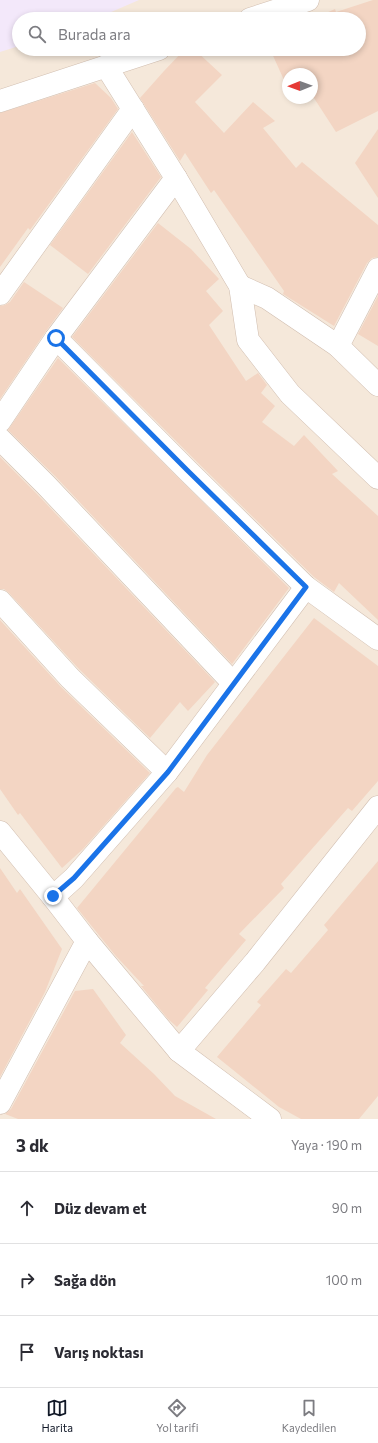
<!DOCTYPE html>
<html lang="tr">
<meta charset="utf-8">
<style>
:root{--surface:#fff;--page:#f7f7f7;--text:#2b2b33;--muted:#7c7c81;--line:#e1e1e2;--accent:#111827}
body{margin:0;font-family:Commissioner,sans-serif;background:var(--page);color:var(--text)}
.compass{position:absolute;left:282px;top:68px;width:36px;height:36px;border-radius:50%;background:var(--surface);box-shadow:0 2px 6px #0003;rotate:269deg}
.stop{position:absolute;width:12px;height:12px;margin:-9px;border:3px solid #1a73e8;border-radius:50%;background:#fff}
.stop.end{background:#1a73e8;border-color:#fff;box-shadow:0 1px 4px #0008}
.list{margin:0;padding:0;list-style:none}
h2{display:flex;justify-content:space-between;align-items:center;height:52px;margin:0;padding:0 16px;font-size:17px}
h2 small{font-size:13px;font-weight:400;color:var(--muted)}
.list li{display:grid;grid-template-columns:26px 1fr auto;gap:12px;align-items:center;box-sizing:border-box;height:72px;padding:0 16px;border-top:1px solid var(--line)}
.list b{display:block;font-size:15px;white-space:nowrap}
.list em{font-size:13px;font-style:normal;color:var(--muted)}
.icon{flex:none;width:22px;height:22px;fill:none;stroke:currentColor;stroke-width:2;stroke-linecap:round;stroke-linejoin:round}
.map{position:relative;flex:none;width:378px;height:1119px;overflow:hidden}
.search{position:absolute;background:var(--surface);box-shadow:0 2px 6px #0003;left:12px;right:12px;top:12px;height:44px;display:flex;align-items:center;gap:10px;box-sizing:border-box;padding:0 14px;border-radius:22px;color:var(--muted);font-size:15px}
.sheet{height:268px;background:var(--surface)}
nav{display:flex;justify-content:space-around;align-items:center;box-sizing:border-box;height:56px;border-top:1px solid var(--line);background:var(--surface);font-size:11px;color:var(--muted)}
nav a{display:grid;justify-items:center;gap:2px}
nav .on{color:var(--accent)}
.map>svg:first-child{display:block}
.residential{fill:#f5e8da;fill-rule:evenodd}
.education{fill:#f3e8fa}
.building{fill:#f3d5c3}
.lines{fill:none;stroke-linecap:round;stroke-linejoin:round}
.minor-casing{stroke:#d1beb0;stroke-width:23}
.minor{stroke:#fff;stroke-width:22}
.route{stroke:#1a73e8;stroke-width:5}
</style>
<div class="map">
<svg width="378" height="1119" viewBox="0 0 378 1119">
<rect width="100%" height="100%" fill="#fdf6ec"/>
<path class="residential" d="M 0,0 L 378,0 L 378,1119 L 0,1119 ZM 19,19 L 359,19 L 359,49 L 19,49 ZM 288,74 L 312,74 L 312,98 L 288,98 Z"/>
<path class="education" d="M 0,0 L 139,0 L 95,19 L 19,19 L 19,46 L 0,52 Z"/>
<g class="building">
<path d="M 373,0 L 378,0 L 378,111 L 336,132 L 312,95 L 312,74 L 288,74 L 288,89 L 270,49 L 359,49 L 359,19 L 313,19 L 335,9 L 336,12 Z"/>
<path d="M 185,49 L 194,49 L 222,75 L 195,102 L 224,133 L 253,102 L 275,121 L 263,128 L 296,168 L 302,162 L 378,225 L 378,257 L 372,258 L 367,263 L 334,326 L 283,294 L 284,291 L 214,190 L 211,193 L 185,153 L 180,161 L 140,98 L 164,71 Z"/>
<path d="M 95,83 L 111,98 L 118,109 L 30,230 L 28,228 L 0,267 L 0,113 Z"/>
<path d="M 378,129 L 378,198 L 355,163 Z"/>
<path d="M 132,132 L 161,177 L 88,274 L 50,245 Z"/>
<path d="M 158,223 L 191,249 L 219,279 L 206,291 L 223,311 L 209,325 L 246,381 L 258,373 L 267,385 L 261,393 L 275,406 L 262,422 L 294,446 L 304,435 L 338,471 L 332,474 L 378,516 L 378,620 L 339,583 L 334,592 L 314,577 L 196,461 L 72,337 Z"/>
<path d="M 24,282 L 63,308 L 46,331 L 0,399 L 0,306 L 5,305 L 10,302 Z"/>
<path d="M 378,296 L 378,346 L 358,334 Z"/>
<path d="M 58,358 L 289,588 L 232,664 L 55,476 L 8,430 Z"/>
<path d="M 0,457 L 37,494 L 215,682 L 188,711 L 180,702 L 150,738 L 79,669 L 9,593 L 4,589 L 0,589 Z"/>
<path d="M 314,618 L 378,666 L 378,781 L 352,811 L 348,808 L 281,884 L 284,888 L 239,934 L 246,940 L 205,988 L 208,990 L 177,1027 L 168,1019 L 141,986 L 144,986 L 115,955 L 77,908 L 176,788 L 178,787 L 184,792 L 207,755 Z"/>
<path d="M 0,620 L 61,687 L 150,773 L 83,849 L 62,868 L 20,813 L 18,815 L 0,789 Z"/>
<path d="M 378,861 L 378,1096 L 359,1119 L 301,1119 L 279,1107 L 217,1057 L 261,1005 L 257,1002 L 286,969 L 291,973 L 328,930 L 324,925 Z"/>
<path d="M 0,868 L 17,893 L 20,889 L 62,949 L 45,992 L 0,1077 Z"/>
<path d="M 93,989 L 126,1035 L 120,1043 L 154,1074 L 175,1096 L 216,1119 L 18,1119 L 5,1114 L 11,1109 L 75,991 Z"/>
</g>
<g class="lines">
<g class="minor-casing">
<g id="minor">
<path d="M 250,19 L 308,0"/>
<path d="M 106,66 L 176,178 L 240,286 L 248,340 L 290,394 L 378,478"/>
<path d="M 0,101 L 159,49"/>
<path d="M 240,286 L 267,298 L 338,346 L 378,385"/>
<path d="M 0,294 L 133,109"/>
<path d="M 56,338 L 187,470 L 306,587 L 378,639"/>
<path d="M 338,346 L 378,269"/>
<path d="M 0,421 L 56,338 L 176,178"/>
<path d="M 0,439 L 46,485 L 233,683"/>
<path d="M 0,601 L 70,678 L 167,772"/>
<path d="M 0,832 L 53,897 L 87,941 L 179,1051 L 270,1119"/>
<path d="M 53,897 L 74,878 L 167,772 L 306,587"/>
<path d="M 179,1051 L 255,962 L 378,807"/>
<path d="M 0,1103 L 87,941"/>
</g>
</g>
<use href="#minor" class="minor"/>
</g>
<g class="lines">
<path class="route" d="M 53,896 L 74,878 L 168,772 L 306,587 L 187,470 L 56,338"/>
</g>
</svg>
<svg class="compass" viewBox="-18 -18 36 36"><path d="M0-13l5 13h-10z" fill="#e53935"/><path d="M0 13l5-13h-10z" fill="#7c7c81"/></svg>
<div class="stop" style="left:56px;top:338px"></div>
<div class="stop end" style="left:53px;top:896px"></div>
<div class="search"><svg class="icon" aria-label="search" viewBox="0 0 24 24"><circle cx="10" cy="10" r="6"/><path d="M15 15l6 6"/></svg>Burada ara</div>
</div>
<section class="sheet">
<h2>3 dk<small>Yaya · 190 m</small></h2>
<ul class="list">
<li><svg class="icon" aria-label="ahead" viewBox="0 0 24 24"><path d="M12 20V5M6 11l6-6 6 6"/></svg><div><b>Düz devam et</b></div><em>90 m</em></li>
<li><svg class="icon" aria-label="right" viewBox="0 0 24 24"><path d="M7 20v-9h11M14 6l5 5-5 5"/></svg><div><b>Sağa dön</b></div><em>100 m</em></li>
<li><svg class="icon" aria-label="arrive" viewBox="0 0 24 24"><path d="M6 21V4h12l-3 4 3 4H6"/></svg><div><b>Varış noktası</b></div></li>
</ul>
</section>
<nav>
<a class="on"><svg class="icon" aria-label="map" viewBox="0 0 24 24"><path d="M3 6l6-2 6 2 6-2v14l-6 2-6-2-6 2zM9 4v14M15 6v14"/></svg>Harita</a>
<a><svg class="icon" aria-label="directions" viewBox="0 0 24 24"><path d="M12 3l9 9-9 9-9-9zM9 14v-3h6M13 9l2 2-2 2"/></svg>Yol tarifi</a>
<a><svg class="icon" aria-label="saved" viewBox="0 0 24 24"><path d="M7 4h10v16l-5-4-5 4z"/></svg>Kaydedilen</a>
</nav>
